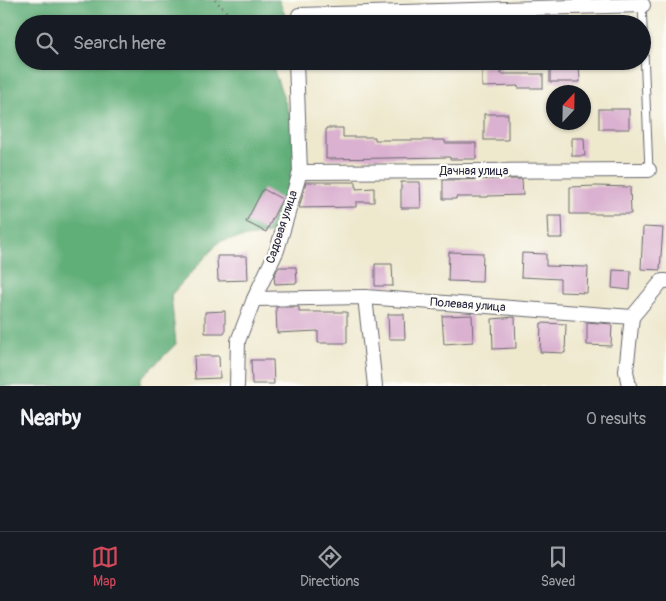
<!DOCTYPE html>
<meta charset="utf-8">
<style>
:root{--surface:#171b24;--page:#242831;--text:#f1f3f6;--muted:#9ea1a6;--line:#363941;--accent:#d1495b}
body{margin:0;font-family:Pangolin,sans-serif;background:var(--page);color:var(--text)}
.compass{position:absolute;left:546px;top:85px;width:45px;height:45px;border-radius:50%;background:var(--surface);box-shadow:0 1px 4px #0004;rotate:22deg}
.list{margin:0;padding:0;list-style:none}
h2{display:flex;justify-content:space-between;align-items:center;height:65px;margin:0;padding:0 20px;font-size:21px}
h2 small{font-size:16px;font-weight:400;color:var(--muted)}
.icon{flex:none;width:28px;height:28px;fill:none;stroke:currentColor;stroke-width:2;stroke-linecap:round;stroke-linejoin:round}
.map{position:relative;flex:none;width:666px;height:386px;overflow:hidden}
.search{position:absolute;background:var(--surface);box-shadow:0 1px 4px #0004;left:15px;right:15px;top:15px;height:55px;display:flex;align-items:center;gap:12px;box-sizing:border-box;padding:0 18px;border-radius:28px;color:var(--muted);font-size:19px}
.sheet{height:145px;background:var(--surface)}
nav{display:flex;justify-content:space-around;align-items:center;box-sizing:border-box;height:70px;border-top:1px solid var(--line);background:var(--surface);font-size:14px;color:var(--muted)}
nav a{display:grid;justify-items:center;gap:2px}
nav .on{color:var(--accent)}
.map>svg:first-child{display:block}
.forest{fill:#61ae78;stroke:#42685a}
.building{fill:#dab1d0}
.lines{fill:none;stroke-linecap:round;stroke-linejoin:round}
.lane-casing{stroke:#69676e;stroke-width:9}
.street-casing{stroke:#69676e;stroke-width:16}
.path{stroke:#69676e;stroke-width:2.5;stroke-dasharray:1 4;stroke-linecap:butt}
.lane{stroke:#fff;stroke-width:7}
.street{stroke:#fff;stroke-width:14}
.labels{text-anchor:middle;dominant-baseline:central;stroke-width:5;stroke-linejoin:round;paint-order:stroke}
.street-label{font-size:12px;fill:#22223b;stroke:#fdfcf7}
</style>
<div class="map">
<svg width="666" height="386" viewBox="0 0 666 386">
<rect width="100%" height="100%" fill="#fdfcf7"/>
<filter id="ink" filterUnits="userSpaceOnUse"><feTurbulence type="fractalNoise" baseFrequency=".02" numOctaves="2"/><feDisplacementMap in="SourceGraphic" scale="10" xChannelSelector="R" yChannelSelector="G"/><feConvolveMatrix kernelMatrix="1 2 1 2 8 2 1 2 1" color-interpolation-filters="sRGB"/></filter>
<filter id="wash" filterUnits="userSpaceOnUse"><feTurbulence type="fractalNoise" baseFrequency=".0096" numOctaves="4" result="noise"/><feDisplacementMap in="SourceGraphic" scale="20" xChannelSelector="R" yChannelSelector="G"/><feGaussianBlur stdDeviation="1.12" result="paint"/><feColorMatrix in="noise" values="0 0 0 0 0 0 0 0 0 0 0 0 0 0 0 0 0 1.4 0 .05"/><feComposite in="paint" operator="in"/></filter>
<g filter="url(#wash)">
<rect width="100%" height="100%" fill="#eee8cd"/>
<path class="forest" d="M 0,0 L 279,0 L 286,18 L 284,24 L 24,24 L 24,61 L 273,61 L 272,65 L 303,152 L 292,172 L 281,232 L 220,241 L 171,295 L 176,344 L 141,378 L 140,386 L 0,386 Z"/>
<g id="blocks">
<g class="building">
<path d="M 550,61 L 579,61 L 580,82 L 550,82 Z"/>
<path d="M 482,66 L 501,66 L 501,74 L 543,74 L 543,88 L 518,88 L 518,86 L 482,87 Z"/>
<rect x="599" y="109" width="30" height="20"/>
<rect x="484" y="114" width="24" height="26"/>
<path d="M 326,128 L 343,128 L 343,137 L 375,137 L 375,140 L 445,140 L 445,143 L 476,143 L 476,159 L 450,159 L 450,157 L 326,159 Z"/>
<path d="M 572,138 L 584,138 L 585,156 L 572,156 Z"/>
<path d="M 522,179 L 523,195 L 488,196 L 488,197 L 456,197 L 456,199 L 443,199 L 443,180 Z"/>
<path d="M 306,182 L 356,182 L 356,189 L 374,188 L 374,202 L 356,202 L 356,207 L 299,208 Z"/>
<path d="M 401,182 L 420,182 L 421,208 L 401,208 Z"/>
<path d="M 596,186 L 630,187 L 631,214 L 570,214 L 570,187 Z"/>
<path d="M 263,189 L 282,199 L 266,232 L 246,222 Z"/>
<path d="M 548,216 L 562,216 L 563,238 L 549,238 Z"/>
<path d="M 643,227 L 663,228 L 660,270 L 641,269 Z"/>
<path d="M 449,252 L 483,253 L 482,282 L 448,281 Z"/>
<path d="M 522,253 L 546,254 L 546,266 L 588,267 L 587,293 L 560,292 L 560,279 L 521,277 Z"/>
<path d="M 217,256 L 247,256 L 248,280 L 218,281 Z"/>
<path d="M 375,264 L 392,264 L 393,286 L 375,286 Z"/>
<path d="M 279,267 L 296,267 L 297,283 L 275,284 L 274,276 Z"/>
<path d="M 613,270 L 631,271 L 630,290 L 612,288 Z"/>
<path d="M 276,307 L 299,307 L 299,312 L 347,312 L 347,343 L 318,343 L 318,331 L 277,333 Z"/>
<path d="M 225,311 L 225,333 L 205,333 L 205,312 Z"/>
<path d="M 388,314 L 404,314 L 405,339 L 389,339 Z"/>
<path d="M 472,315 L 473,342 L 444,344 L 442,316 Z"/>
<path d="M 515,317 L 516,348 L 493,349 L 492,319 Z"/>
<path d="M 587,322 L 612,324 L 611,346 L 587,345 Z"/>
<path d="M 541,323 L 566,324 L 565,353 L 540,352 Z"/>
<path d="M 194,356 L 219,356 L 220,378 L 195,379 Z"/>
<path d="M 251,360 L 273,360 L 274,384 L 252,384 Z"/>
</g>
</g>
</g>
<g filter="url(#ink)">
<use href="#blocks" fill-opacity="0" stroke="#69676e" stroke-width="1"/>
<g class="lines">
<g class="lane-casing">
<path id="lane" d="M 642,3 L 649,170"/>
</g>
<g class="street-casing">
<g id="street">
<path d="M 298,24 L 299,15 L 643,5"/>
<path d="M 300,172 L 649,170"/>
<path d="M 365,297 L 375,386"/>
<path d="M 254,299 L 365,297 L 632,317 L 662,281 L 666,281"/>
<path d="M 237,386 L 238,341 L 254,299 L 277,250 L 300,172 L 296,61"/>
<path d="M 629,386 L 626,371 L 632,317"/>
</g>
</g>
<path class="path" d="M 215,0 L 238,24"/>
<use href="#lane" class="lane"/>
<use href="#street" class="street"/>
</g>
</g>
<g class="labels">
<g class="street-label">
<text x="474" y="171">Дачная улица</text>
<text transform="translate(282 227) rotate(-72)">Садовая улица</text>
<text transform="translate(468 305) rotate(4)">Полевая улица</text>
</g>
</g>
</svg>
<svg class="compass" viewBox="-18 -18 36 36"><path d="M0-13l5 13h-10z" fill="#e53935"/><path d="M0 13l5-13h-10z" fill="#9ea1a6"/></svg>
<div class="search"><svg class="icon" aria-label="search" viewBox="0 0 24 24"><circle cx="10" cy="10" r="6"/><path d="M15 15l6 6"/></svg>Search here</div>
</div>
<section class="sheet">
<h2>Nearby<small>0 results</small></h2>
<ul class="list">
</ul>
</section>
<nav>
<a class="on"><svg class="icon" aria-label="map" viewBox="0 0 24 24"><path d="M3 6l6-2 6 2 6-2v14l-6 2-6-2-6 2zM9 4v14M15 6v14"/></svg>Map</a>
<a><svg class="icon" aria-label="directions" viewBox="0 0 24 24"><path d="M12 3l9 9-9 9-9-9zM9 14v-3h6M13 9l2 2-2 2"/></svg>Directions</a>
<a><svg class="icon" aria-label="saved" viewBox="0 0 24 24"><path d="M7 4h10v16l-5-4-5 4z"/></svg>Saved</a>
</nav>
